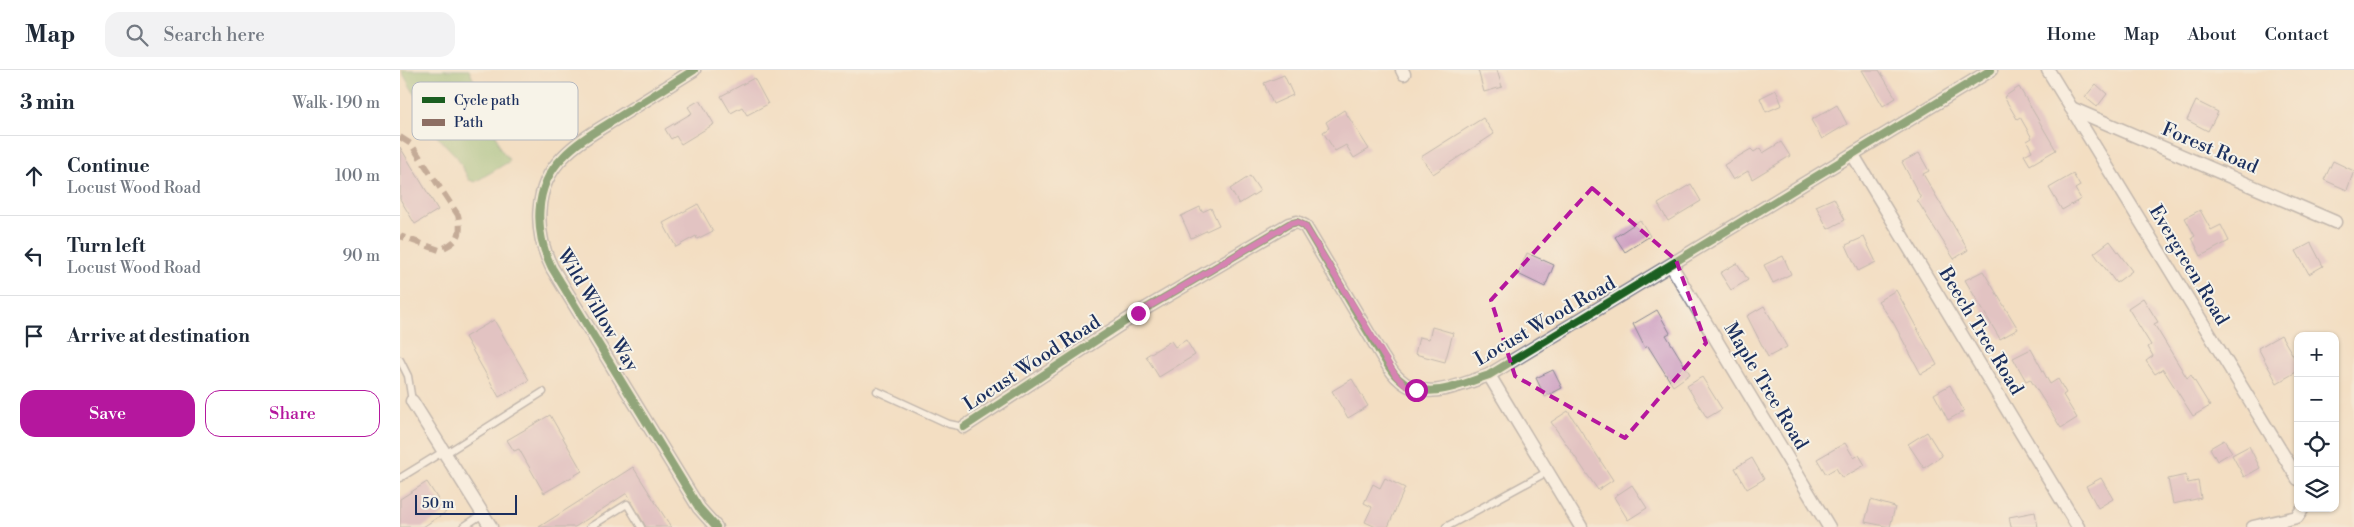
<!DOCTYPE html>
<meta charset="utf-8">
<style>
:root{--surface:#fff;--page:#f2f2f3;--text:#1f2937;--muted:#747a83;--line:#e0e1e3;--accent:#b5179e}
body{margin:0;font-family:"Libre Bodoni",serif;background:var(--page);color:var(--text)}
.controls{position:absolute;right:15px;bottom:15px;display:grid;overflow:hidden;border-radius:10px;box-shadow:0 1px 4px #0004}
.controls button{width:45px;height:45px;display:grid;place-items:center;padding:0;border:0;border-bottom:1px solid var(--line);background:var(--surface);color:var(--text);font:25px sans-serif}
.scale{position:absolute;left:15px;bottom:12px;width:102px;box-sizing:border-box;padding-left:5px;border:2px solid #1b2f5e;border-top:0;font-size:14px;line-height:18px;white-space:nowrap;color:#1b2f5e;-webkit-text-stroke:4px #f7f3e8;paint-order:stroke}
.stop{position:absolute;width:15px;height:15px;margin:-11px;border:4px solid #b5179e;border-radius:50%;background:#fff}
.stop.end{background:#b5179e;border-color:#fff;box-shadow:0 1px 5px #0008}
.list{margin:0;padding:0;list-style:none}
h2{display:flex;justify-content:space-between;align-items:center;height:65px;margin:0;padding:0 20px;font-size:21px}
h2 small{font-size:16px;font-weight:400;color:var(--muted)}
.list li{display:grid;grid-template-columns:32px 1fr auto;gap:15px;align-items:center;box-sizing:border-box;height:80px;padding:0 20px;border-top:1px solid var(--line)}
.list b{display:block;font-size:19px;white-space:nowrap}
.list p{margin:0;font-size:16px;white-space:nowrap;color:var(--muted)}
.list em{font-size:16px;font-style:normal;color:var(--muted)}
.actions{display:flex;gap:10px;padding:15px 20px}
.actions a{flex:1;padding:11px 0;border:1px solid var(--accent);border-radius:15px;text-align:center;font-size:18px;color:var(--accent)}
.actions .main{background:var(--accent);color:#fff}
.icon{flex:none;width:28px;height:28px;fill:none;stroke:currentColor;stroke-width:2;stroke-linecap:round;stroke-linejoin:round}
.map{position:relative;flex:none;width:1954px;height:457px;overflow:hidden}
header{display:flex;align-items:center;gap:30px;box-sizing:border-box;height:70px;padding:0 25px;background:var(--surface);border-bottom:1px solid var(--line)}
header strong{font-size:24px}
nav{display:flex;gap:28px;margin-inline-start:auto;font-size:18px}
.search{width:350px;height:45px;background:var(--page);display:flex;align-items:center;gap:12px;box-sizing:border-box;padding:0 18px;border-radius:15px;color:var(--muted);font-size:19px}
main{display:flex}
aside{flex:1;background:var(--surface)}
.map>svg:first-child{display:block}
.forest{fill:#87bb75;stroke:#51756a}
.building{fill:#cfa2c2}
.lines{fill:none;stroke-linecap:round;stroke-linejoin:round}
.service-casing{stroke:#878690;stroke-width:9}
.minor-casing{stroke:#878690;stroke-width:15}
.service{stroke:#fff;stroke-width:6}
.minor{stroke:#fff;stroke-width:12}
.quiet{stroke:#8d6e63;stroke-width:6;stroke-dasharray:12 6;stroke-linecap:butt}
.cycleway-casing{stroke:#f7f3e8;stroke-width:11}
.cycleway{stroke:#1b5e20;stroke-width:8}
.route{stroke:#b5179e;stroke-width:6}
.marked{fill:none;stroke:#b5179e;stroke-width:4;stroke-dasharray:10 6;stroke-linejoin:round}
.labels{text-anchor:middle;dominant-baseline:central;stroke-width:4;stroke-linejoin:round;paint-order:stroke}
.street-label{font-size:19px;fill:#1b2f5e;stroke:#f7f3e8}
.key{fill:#f7f3e8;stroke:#b5b8bf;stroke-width:1}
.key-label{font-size:14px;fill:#1b2f5e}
</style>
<header>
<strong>Map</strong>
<div class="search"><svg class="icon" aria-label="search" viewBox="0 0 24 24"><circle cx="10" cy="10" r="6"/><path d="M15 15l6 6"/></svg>Search here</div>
<nav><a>Home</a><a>Map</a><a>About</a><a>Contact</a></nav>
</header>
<main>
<aside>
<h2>3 min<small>Walk · 190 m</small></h2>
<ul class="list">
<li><svg class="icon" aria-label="ahead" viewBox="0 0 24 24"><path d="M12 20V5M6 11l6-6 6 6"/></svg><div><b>Continue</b><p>Locust Wood Road</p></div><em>100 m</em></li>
<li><svg class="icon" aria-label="left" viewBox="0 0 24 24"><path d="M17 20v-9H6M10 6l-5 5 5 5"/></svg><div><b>Turn left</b><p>Locust Wood Road</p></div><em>90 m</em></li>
<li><svg class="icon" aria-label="arrive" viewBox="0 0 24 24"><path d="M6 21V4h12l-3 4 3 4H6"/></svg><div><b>Arrive at destination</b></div></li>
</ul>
<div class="actions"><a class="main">Save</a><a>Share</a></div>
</aside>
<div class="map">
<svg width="1954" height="457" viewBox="0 0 1954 457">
<rect width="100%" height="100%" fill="#f7f3e8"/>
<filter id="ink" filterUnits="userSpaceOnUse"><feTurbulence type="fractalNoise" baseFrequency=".02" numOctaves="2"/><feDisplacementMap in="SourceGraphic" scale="10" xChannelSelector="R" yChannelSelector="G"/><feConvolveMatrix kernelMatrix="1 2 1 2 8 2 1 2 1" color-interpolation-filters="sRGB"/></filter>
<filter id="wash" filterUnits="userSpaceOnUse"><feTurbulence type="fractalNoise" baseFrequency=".0096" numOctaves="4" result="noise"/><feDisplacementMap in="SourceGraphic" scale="20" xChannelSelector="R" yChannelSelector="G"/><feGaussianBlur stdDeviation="1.12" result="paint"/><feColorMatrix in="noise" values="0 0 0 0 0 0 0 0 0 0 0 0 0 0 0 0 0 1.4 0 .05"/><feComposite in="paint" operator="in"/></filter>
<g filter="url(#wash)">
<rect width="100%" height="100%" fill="#f3dec2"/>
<path class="forest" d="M 1,0 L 69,0 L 91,48 L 100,78 L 110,91 L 75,112 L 69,110 L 57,87 L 33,62 L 23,39 Z"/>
<g id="blocks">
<g class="building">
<path d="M 1078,0 L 1097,0 L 1102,17 L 1084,22 Z"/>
<path d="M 1462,0 L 1479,0 L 1496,28 L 1483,36 Z"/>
<path d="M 884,5 L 893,25 L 873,34 L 864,13 Z"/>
<path d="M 354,8 L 368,34 L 347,45 L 342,37 L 331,43 L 321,26 Z"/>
<path d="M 1696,14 L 1707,24 L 1697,37 L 1685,27 Z"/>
<path d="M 1619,17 L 1656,80 L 1630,95 L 1624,85 L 1632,81 L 1627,71 L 1632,68 L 1620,47 L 1617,49 L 1604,27 Z"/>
<path d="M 1376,20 L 1382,35 L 1366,42 L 1360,28 Z"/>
<path d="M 300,30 L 314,54 L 281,74 L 276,66 L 271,69 L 265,59 L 292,43 L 288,37 Z"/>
<path d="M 1796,31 L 1818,42 L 1808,61 L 1787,50 Z"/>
<path d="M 1437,35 L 1447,54 L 1422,69 L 1411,50 Z"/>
<path d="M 944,40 L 969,79 L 954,88 L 946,75 L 935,81 L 923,62 L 929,58 L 926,52 Z"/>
<path d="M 1083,48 L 1094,64 L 1033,104 L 1021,87 Z"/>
<path d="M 1381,72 L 1390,86 L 1352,109 L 1348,101 L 1333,110 L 1324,95 L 1351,79 L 1354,82 L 1360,78 L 1363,83 Z"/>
<path d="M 0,77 L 38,140 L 15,154 L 0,129 Z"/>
<path d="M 1519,83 L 1529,101 L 1523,104 L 1568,180 L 1554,189 L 1517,130 L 1521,128 L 1502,92 Z"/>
<path d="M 1933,91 L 1954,101 L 1947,120 L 1924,110 Z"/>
<path d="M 1673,104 L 1680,116 L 1675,119 L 1681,129 L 1662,140 L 1649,118 Z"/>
<path d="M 850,106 L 860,121 L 839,134 L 830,119 Z"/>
<path d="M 1291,114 L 1301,131 L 1268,151 L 1258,134 Z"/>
<path d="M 1434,128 L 1445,150 L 1428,159 L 1416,136 Z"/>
<path d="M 298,134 L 313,161 L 297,169 L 296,166 L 276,177 L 263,153 Z"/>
<path d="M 800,137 L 802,142 L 811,138 L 819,155 L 791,168 L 781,146 Z"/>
<path d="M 1800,140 L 1811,160 L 1821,155 L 1829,171 L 1801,186 L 1792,168 L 1795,166 L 1785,148 Z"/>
<path d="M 1240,150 L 1250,166 L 1225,182 L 1215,167 Z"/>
<path d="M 1464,167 L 1476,192 L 1458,201 L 1446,175 Z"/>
<path d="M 1710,171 L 1732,201 L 1716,213 L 1694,183 Z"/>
<path d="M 1911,173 L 1923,196 L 1909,204 L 1896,181 Z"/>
<path d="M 1127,183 L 1154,195 L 1145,217 L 1118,204 Z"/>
<path d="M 1383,186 L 1391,204 L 1373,213 L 1364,195 Z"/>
<path d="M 1337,193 L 1348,210 L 1331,220 L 1320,203 Z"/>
<path d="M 1583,201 L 1618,259 L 1600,269 L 1565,210 Z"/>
<path d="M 1496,220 L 1537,295 L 1521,304 L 1493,252 L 1478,231 Z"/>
<path d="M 1743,228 L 1758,252 L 1754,254 L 1787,308 L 1791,305 L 1810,336 L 1793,346 L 1763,299 L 1755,304 L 1746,291 L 1753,286 L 1748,277 L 1751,275 L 1728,238 Z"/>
<path d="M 1364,236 L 1387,277 L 1368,287 L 1347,246 Z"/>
<path d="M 1257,240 L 1270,263 L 1266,265 L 1290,304 L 1273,316 L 1248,276 L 1245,278 L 1233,254 Z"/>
<path d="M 94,250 L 129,310 L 99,327 L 65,267 Z"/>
<path d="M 1032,257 L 1053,263 L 1045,292 L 1015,284 L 1019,267 L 1029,269 Z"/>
<path d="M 1881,265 L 1898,294 L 1898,301 L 1877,313 L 1858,278 Z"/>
<path d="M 786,270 L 795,285 L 759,307 L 746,286 L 771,271 L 775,277 Z"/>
<path d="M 1631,279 L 1650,314 L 1658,309 L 1666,323 L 1663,325 L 1677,348 L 1661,358 L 1630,309 L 1626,311 L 1613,288 Z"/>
<path d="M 1153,300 L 1162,318 L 1145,327 L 1136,308 Z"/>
<path d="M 1302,307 L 1322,339 L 1307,348 L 1287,316 Z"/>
<path d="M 952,309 L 968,336 L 948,348 L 932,321 Z"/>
<path d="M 1550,315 L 1564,341 L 1548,350 L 1534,324 Z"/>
<path d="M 1168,341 L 1213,410 L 1198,420 L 1151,352 Z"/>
<path d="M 150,345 L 182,401 L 144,423 L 119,379 L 114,381 L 107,370 Z"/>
<path d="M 1527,362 L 1542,386 L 1524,398 L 1508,374 Z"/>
<path d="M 1824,370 L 1832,382 L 1817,391 L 1810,378 Z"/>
<path d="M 1445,373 L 1454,388 L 1459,385 L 1465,395 L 1442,408 L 1436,398 L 1426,404 L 1417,389 Z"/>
<path d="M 1849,376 L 1860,398 L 1844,407 L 1832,385 Z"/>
<path d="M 1352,388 L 1364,409 L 1347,419 L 1335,398 Z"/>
<path d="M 233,397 L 271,457 L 246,457 L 227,423 L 175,457 L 139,457 Z"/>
<path d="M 1786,405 L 1788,413 L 1798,411 L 1801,428 L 1773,434 L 1768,409 Z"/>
<path d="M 985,408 L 1005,418 L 988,457 L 976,457 L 965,452 L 972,437 L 964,433 L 973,414 L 980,418 Z"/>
<path d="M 1701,408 L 1713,429 L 1698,438 L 1686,416 Z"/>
<path d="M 27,412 L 46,442 L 23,457 L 0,457 L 0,429 Z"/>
<path d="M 1232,415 L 1247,438 L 1228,450 L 1214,427 Z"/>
<path d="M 1471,430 L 1495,437 L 1490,457 L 1465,452 Z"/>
<path d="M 1635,442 L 1638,457 L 1611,457 L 1609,447 Z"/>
</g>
</g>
</g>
<g filter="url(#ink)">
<use href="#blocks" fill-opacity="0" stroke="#878690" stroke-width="1"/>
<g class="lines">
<g class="service-casing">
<g id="service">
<path d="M 0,290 L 8,306 L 12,331"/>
<path d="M 477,321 L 549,354 L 564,357"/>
<path d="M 45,384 L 143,322"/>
<path d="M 0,408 L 44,381"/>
<path d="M 63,457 L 83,444"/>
<path d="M 190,457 L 227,434 L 241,457"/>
<path d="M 1046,457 L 1147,402"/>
</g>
</g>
<g class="minor-casing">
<g id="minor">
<path d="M 294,0 C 270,15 246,30 222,45 C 202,58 180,69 163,87 C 133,117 134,162 152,198 L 299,438 L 316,457"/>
<path d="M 1002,0 L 1004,4"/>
<path d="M 1648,0 L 1898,409"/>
<path d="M 1671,38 L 1935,152"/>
<path d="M 1453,85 L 1678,457"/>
<path d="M 1271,195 L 1429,457"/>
<path d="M 1089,305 L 1181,457"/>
<path d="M 12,331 L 91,457"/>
<path d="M 564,357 L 738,243 L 889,154 L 897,152 L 905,156 L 982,286 C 987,293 991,302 998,308 C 1023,333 1060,315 1089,305 L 1591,0"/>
<path d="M 1853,457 L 1897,447 L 1903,438"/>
</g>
</g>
<use href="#service" class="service"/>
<use href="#minor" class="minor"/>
<path class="quiet" d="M 0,67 L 11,74 L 58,145 C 63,166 58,172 39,180 L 0,166"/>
<g class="cycleway-casing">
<g id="cycleway">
<path d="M 294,0 C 270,15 246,30 222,45 C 202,58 180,69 163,87 C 133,117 134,162 152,198 L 299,438 L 316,457"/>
<path d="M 564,357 L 738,243 L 889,154 L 897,152 L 905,156 L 982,286 C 987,293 991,302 998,308 C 1023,333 1060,315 1089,305 L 1591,0"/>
</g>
</g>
<use href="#cycleway" class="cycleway"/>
</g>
</g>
<g class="lines" filter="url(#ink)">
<path class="route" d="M 738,243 L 889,154 L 897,152 L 905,156 L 996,306 L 1005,315 L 1016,320"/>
</g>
<path d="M0 0H1954V457H0ZM 1192,118 L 1276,190 L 1306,273 L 1225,368 L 1115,306 L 1091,230 Z" fill="#f3dec2" fill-opacity=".55" fill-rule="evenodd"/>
<path class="marked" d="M 1192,118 L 1276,190 L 1306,273 L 1225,368 L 1115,306 L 1091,230 Z"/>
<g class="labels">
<g class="street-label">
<text transform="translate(1810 78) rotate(23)">Forest Road</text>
<text transform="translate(1789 195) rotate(59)">Evergreen Road</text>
<text transform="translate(198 240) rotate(59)">Wild Willow Way</text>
<text transform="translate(1145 251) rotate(-30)">Locust Wood Road</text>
<text transform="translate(1581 261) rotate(59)">Beech Tree Road</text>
<text transform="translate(632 293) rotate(-33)">Locust Wood Road</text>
<text transform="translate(1366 316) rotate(59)">Maple Tree Road</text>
</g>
</g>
<rect x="12" y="12" width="166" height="58" rx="8" class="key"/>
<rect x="22" y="27" width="23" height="6" fill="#1b5e20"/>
<rect x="22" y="49" width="23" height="7" fill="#8d6e63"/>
<g class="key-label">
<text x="54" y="35">Cycle path</text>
<text x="54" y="57">Path</text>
</g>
</svg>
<div class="controls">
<button>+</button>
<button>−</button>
<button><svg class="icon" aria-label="locate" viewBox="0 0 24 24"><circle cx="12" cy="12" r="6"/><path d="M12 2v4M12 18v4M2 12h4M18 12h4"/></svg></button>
<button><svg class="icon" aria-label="layers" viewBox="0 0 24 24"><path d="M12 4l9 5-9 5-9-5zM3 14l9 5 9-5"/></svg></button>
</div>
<div class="scale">50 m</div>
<div class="stop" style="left:1016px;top:320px"></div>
<div class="stop end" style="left:738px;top:243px"></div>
</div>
</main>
